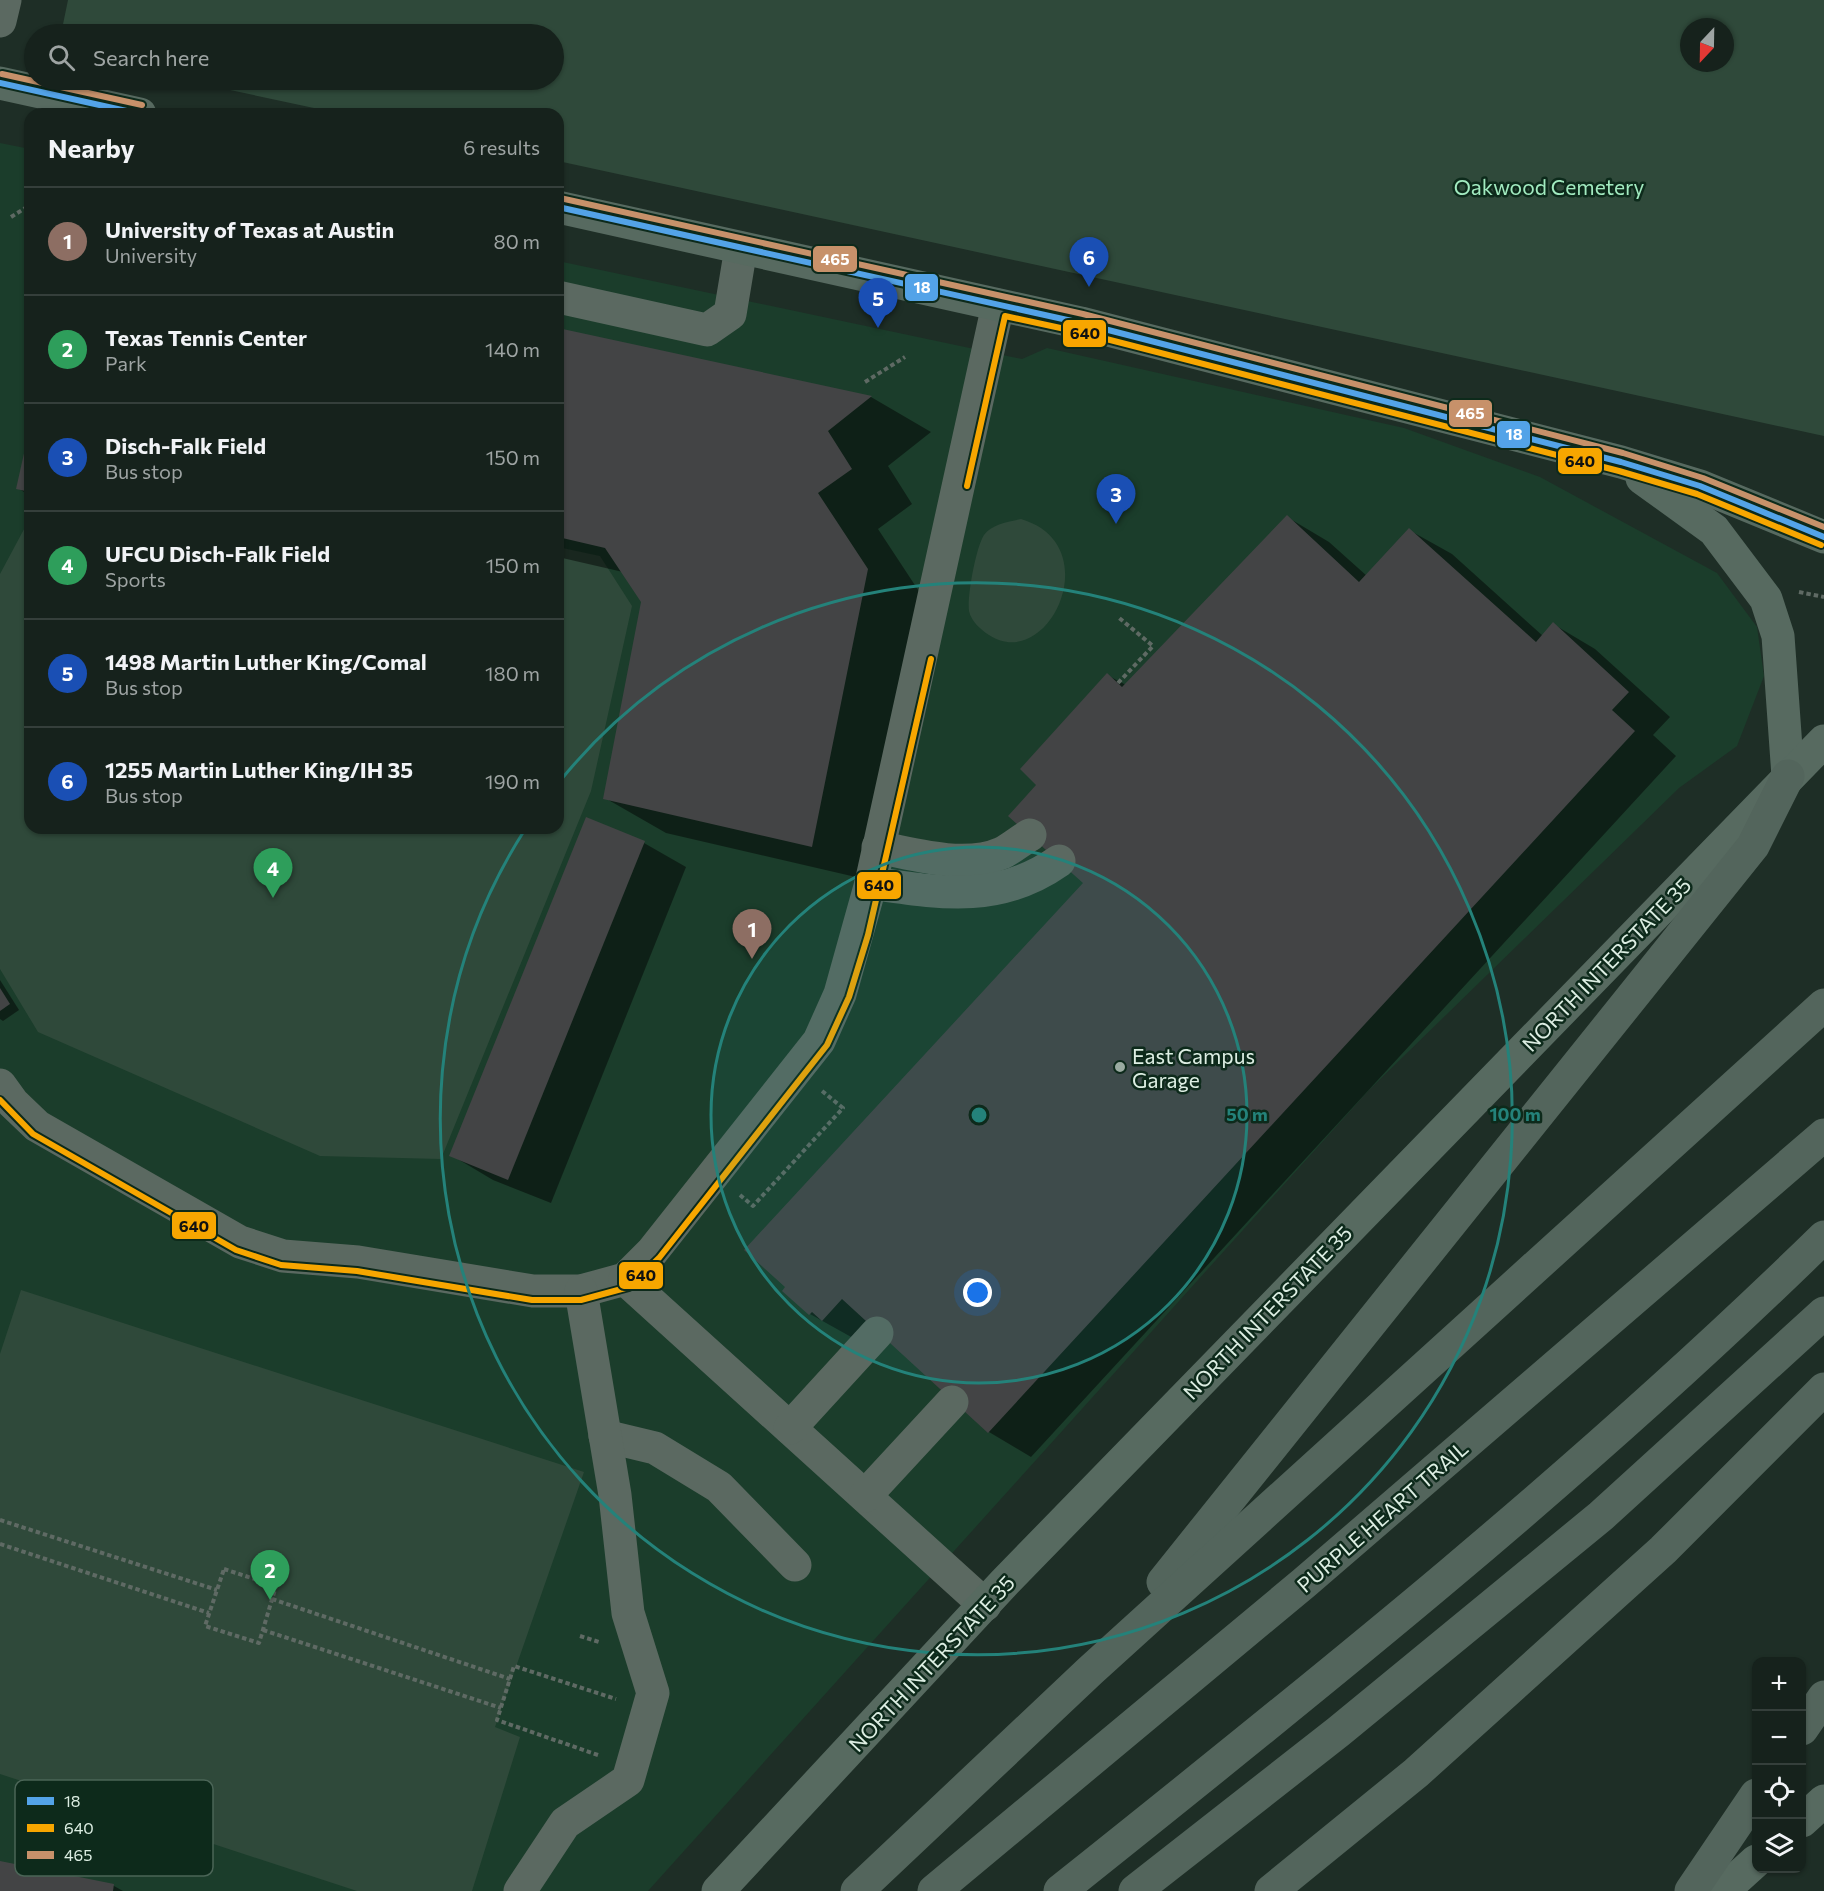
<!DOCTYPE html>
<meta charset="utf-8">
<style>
:root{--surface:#16221c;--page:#1f2a25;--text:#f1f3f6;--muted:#9ea4a3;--line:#353f3b;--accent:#9aaba1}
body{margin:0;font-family:Commissioner,sans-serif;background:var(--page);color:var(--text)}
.controls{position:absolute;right:18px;bottom:18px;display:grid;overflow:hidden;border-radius:12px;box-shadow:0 2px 4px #0004}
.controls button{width:54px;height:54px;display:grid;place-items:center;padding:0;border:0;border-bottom:2px solid var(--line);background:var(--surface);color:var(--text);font:30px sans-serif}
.compass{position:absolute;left:1680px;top:18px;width:54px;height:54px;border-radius:50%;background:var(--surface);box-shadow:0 2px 4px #0004;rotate:202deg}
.you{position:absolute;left:978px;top:1293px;width:21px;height:21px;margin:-15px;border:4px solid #fff;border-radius:50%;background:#1a73e8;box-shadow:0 0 0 9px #1a73e833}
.badge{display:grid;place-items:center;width:39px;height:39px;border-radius:50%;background:var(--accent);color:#fff;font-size:20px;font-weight:700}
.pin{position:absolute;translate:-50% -50px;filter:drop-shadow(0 2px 3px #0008)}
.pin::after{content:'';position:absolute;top:32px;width:21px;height:18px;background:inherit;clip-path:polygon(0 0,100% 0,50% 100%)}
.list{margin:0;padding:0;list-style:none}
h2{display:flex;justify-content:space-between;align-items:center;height:78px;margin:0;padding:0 24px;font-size:26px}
h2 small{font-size:20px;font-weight:400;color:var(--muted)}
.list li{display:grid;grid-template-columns:39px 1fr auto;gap:18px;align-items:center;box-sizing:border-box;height:108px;padding:0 24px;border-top:2px solid var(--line)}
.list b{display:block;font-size:22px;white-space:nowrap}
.list p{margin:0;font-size:20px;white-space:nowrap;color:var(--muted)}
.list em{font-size:20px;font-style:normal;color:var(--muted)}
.icon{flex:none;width:33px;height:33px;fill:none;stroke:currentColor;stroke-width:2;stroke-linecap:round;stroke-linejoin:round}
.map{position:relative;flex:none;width:1824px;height:1891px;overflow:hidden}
.search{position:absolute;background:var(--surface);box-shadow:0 2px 4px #0004;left:24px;top:24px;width:540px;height:66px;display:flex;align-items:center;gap:15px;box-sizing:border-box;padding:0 21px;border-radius:33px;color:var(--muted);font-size:22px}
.panel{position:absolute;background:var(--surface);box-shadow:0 2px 4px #0004;left:24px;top:108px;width:540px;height:726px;border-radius:18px}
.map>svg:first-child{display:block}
.built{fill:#1b3d2b}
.green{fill:#2f493a;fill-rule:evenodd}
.shadow{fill:#0007}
.building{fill:#434445}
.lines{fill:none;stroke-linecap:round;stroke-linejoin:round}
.path{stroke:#5f6a64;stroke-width:4;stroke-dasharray:4.5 3;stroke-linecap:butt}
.minor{stroke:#5b6961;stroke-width:33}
.major{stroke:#576a60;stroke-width:33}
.highway{stroke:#53655c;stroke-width:33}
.bus-1-casing{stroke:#0d2a1b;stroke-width:10}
.bus-2-casing{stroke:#0d2a1b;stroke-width:10}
.bus-3-casing{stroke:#0d2a1b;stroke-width:10}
.bus-1{stroke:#53a3e8;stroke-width:6}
.bus-2{stroke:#f7a600;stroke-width:6}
.bus-3{stroke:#c7916a;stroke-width:6}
.ring{fill:none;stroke:#24827a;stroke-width:3}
.poi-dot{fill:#9aaba1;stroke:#0d2a1b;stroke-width:2}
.labels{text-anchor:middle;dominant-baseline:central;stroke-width:5;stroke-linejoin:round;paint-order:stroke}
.park-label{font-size:21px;fill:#a2ebc0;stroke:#0d2a1b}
.street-label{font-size:21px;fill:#ddeee3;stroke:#0d2a1b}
.poi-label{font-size:21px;fill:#ddeee3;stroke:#0d2a1b;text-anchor:start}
.key{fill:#0d2a1b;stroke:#4b6557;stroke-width:1.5}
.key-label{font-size:16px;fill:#ddeee3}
.centre{fill:#24827a;stroke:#0d2a1b;stroke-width:3}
.ring-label{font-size:18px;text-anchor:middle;font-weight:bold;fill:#24827a;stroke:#0d2a1b;stroke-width:5;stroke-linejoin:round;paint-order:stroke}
.line-badge{stroke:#0d2a1b;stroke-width:2}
.badge-label{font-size:16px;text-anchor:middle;font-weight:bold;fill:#fff}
.pale-badge-label{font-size:16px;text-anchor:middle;font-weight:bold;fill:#111}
</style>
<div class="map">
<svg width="1824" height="1891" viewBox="0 0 1824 1891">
<rect width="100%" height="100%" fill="#1e2e26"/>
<path class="built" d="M 0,143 L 30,149 L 30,828 L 558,828 L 558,261 L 1022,359 L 1047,348 L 1404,428 L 1540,477 L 1717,573 L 1757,627 L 1764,676 L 1737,746 L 1679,788 L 1369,1090 L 648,1891 L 0,1891 Z"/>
<g class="green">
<path d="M 68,0 L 1824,0 L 1824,436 L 558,161 L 558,114 L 342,114 L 183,80 L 554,80 L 554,34 L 61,34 ZM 1689,27 L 1725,27 L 1725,63 L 1689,63 Z"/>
<path d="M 30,518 L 30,828 L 558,828 L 558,547 L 600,556 L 632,606 L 591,791 L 441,1159 L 320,1156 L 38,1032 L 0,969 L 0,574 Z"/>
<path d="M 1021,519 C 1109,545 1048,674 989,635 C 981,630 971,621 969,611 C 967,596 976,547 984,535 C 992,524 1008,522 1021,519 Z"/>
<path d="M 21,1290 L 584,1472 L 495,1727 L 520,1737 L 472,1891 L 357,1891 L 0,1774 L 0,1354 Z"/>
</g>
<g class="shadow">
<path d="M 558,330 L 871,397 L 931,432 L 888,466 L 912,504 L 878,529 L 928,605 L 873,881 L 666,833 L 605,798 L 642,602 L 623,572 L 558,557 Z"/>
<path d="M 30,442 L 30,496 L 18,488 Z"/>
<path d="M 1287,517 L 1329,542 L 1367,576 L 1409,530 L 1452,554 L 1543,636 L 1553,624 L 1595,649 L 1670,717 L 1653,735 L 1676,756 L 1031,1457 L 989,1432 L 878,1330 L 853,1338 L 810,1314 L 784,1290 L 1086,883 L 1038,785 L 1107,675 L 1126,685 Z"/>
<path d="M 644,843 L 686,867 L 551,1203 L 493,1180 L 451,1155 Z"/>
<path d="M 0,980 L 19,1010 L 3,1021 L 0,1019 Z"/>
<path d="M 0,1863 L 114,1886 L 123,1891 L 0,1891 Z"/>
</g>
<g class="building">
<path d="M 558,328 L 872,396 L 828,431 L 852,469 L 818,493 L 868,569 L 812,847 L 603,799 L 641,602 L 605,548 L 558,537 Z"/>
<path d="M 29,375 L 30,375 L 30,402 L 24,401 Z"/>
<path d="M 27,440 L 30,440 L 30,492 L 16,489 Z"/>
<path d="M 1287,515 L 1359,582 L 1409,528 L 1536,642 L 1553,622 L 1629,692 L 1612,710 L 1635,731 L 988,1433 L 842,1299 L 822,1321 L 812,1312 L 809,1315 L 782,1291 L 785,1287 L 744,1250 L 1083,883 L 1008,816 L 1036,785 L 1020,769 L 1107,673 L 1122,687 Z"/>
<path d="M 586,817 L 645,841 L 508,1180 L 449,1156 Z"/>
<path d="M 0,988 L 10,1004 L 0,1011 Z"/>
<path d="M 0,1861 L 114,1884 L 113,1891 L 0,1891 Z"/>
</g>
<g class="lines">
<g class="path">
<path d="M 11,217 L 30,205"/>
<path d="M 865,382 L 905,357"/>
<path d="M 1799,592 L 1824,597"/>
<path d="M 1118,683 L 1153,646 L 1118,617"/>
<path d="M 740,1195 L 753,1206 L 843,1108 L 822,1091"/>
<path d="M 0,1520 L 217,1590"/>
<path d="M 0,1544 L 209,1613"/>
<path d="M 224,1569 L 276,1586 L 259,1643 L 205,1626 Z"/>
<path d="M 272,1599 L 510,1679"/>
<path d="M 263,1630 L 501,1708"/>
<path d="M 580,1636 L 599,1642"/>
<path d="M 598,1755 L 497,1720 L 514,1666 L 616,1699"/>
</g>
<g class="minor">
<path d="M 0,21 L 5,0"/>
<path d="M 558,297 L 707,330 L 730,314 L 741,248"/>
<path d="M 878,847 C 915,855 966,869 1002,853 C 1012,848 1021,840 1030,835"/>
<path d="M 871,883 C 940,893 998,904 1059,861"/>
<path d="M 0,1085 L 13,1103 L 37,1126 L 240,1242 L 283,1256 L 358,1262 L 533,1291 L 581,1291 L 625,1279 L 652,1252 L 819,1041 L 840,994 L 871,883 L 998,305"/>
<path d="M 625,1279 L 985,1605"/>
<path d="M 790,1428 L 877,1333"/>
<path d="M 605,1436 L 655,1448 L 719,1487 L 795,1565"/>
<path d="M 865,1496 L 952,1402"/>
<path d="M 520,1891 L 565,1823 L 628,1780 L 653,1693 L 628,1613 L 615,1495 L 581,1291"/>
</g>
<g class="major">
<path d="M 0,83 L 140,114"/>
<path d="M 558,207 L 1081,323 L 1621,462 L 1700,486 L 1824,537"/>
<path d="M 1642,478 L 1714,530 L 1766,599 L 1778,636 L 1788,776"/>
<path d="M 1802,1821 L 1824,1801"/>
<path d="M 718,1891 L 1005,1582 L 1824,741"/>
<path d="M 1723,1891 L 1756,1861"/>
</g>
<g class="highway">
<path d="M 1163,1582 L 1753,846 L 1788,776"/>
<path d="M 1802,1729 L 1824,1697"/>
<path d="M 857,1891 L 1090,1671 L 1824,1005"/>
<path d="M 934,1891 L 1304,1583 L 1824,1135"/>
<path d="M 1060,1891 C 1322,1682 1584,1472 1824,1237"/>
<path d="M 1135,1891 L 1338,1732 L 1601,1516 L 1824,1313"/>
<path d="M 1271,1891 L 1416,1773 L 1663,1550 L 1824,1389"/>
<path d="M 1691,1891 L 1756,1795"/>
</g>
<g class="bus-1-casing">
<g id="bus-1">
<path d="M 0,83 L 140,114"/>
<path d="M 558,207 L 1081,323 L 1621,462 L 1700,486 L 1824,537"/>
</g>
</g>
<g class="bus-2-casing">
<g id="bus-2">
<path d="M 967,486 L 1005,316 L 1079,332 L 1619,471 L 1697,494 L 1821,545"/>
<path d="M 0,1100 L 33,1134 L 236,1250 L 281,1265 L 357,1271 L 532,1300 L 581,1300 L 629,1287 L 659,1258 L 827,1045 L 849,997 L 868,935 L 931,659"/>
</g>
</g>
<g class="bus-3-casing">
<g id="bus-3">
<path d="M 2,74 L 142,105"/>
<path d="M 560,198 L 1083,314 L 1623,453 L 1703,478 L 1824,527"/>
</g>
</g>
<use href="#bus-1" class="bus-1"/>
<use href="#bus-2" class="bus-2"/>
<use href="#bus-3" class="bus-3"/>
</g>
<circle cx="979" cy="1115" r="268" fill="#24827a" fill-opacity=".12"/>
<g class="ring">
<circle cx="979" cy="1115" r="268"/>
<path d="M560 781A536 536 0 1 1 524 831"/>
</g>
<circle class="poi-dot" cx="1120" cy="1067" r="6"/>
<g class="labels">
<g class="park-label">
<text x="1549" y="186">Oakwood Cemetery</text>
</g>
<g class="street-label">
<text transform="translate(1606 964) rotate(-46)">NORTH INTERSTATE 35</text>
<text transform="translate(1267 1312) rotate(-46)">NORTH INTERSTATE 35</text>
<text transform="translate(1382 1516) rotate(-41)">PURPLE HEART TRAIL</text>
<text transform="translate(931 1663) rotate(-47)">NORTH INTERSTATE 35</text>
</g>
<g class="poi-label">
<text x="1132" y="1055">East Campus<tspan x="1132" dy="24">Garage</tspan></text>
</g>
</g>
<rect x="15" y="1780" width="198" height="96" rx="9" class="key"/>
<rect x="27" y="1797" width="27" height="8" fill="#53a3e8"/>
<rect x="27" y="1824" width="27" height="8" fill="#f7a600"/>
<rect x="27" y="1851" width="27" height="8" fill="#c7916a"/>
<g class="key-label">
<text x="64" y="1807">18</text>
<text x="64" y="1834">640</text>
<text x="64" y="1861">465</text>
</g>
<circle cx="979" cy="1115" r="9" class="centre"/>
<g class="ring-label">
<text x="1247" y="1121">50 m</text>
<text x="1515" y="1121">100 m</text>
</g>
<g class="line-badge">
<rect x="812" y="245" width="46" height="28" rx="6" fill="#c7916a"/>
<rect x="904" y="273" width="35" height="29" rx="6" fill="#53a3e8"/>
<rect x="1062" y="319" width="45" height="29" rx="6" fill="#f7a600"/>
<rect x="1448" y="399" width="45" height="29" rx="6" fill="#c7916a"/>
<rect x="1496" y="420" width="35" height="29" rx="6" fill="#53a3e8"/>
<rect x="1557" y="447" width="46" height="28" rx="6" fill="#f7a600"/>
<rect x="856" y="871" width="46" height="29" rx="6" fill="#f7a600"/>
<rect x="171" y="1211" width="46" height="29" rx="6" fill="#f7a600"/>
<rect x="618" y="1261" width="46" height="29" rx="6" fill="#f7a600"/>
</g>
<g class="badge-label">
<text x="835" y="265">465</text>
<text x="922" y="293">18</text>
<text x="1470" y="419">465</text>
<text x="1514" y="440">18</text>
</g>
<g class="pale-badge-label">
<text x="1085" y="339">640</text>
<text x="1580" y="467">640</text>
<text x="879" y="891">640</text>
<text x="194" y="1232">640</text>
<text x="641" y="1281">640</text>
</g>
</svg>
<div class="controls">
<button>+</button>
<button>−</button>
<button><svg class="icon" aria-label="locate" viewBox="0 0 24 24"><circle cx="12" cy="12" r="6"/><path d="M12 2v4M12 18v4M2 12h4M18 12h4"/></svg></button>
<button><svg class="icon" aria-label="layers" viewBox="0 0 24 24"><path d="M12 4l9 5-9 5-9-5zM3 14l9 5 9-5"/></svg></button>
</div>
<svg class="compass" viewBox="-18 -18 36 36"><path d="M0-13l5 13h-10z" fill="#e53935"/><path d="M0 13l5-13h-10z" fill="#9ea4a3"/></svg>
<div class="you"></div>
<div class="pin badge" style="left:752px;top:959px;background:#8d6e63">1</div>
<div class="pin badge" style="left:270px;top:1600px;background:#2e9e5b">2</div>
<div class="pin badge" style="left:1116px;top:524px;background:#1a4fb4">3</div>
<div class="pin badge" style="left:273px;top:898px;background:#2e9e5b">4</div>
<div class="pin badge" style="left:878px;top:328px;background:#1a4fb4">5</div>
<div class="pin badge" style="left:1089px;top:287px;background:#1a4fb4">6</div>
<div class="search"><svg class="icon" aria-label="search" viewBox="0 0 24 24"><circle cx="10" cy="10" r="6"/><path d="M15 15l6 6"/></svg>Search here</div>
<section class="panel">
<h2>Nearby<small>6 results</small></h2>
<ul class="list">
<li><span class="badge" style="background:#8d6e63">1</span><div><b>University of Texas at Austin</b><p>University</p></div><em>80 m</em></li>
<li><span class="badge" style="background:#2e9e5b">2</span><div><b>Texas Tennis Center</b><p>Park</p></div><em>140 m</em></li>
<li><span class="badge" style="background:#1a4fb4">3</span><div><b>Disch-Falk Field</b><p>Bus stop</p></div><em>150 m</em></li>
<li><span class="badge" style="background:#2e9e5b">4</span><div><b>UFCU Disch-Falk Field</b><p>Sports</p></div><em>150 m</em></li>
<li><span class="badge" style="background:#1a4fb4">5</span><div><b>1498 Martin Luther King/Comal</b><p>Bus stop</p></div><em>180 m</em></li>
<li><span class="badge" style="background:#1a4fb4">6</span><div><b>1255 Martin Luther King/IH 35</b><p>Bus stop</p></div><em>190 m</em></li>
</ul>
</section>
</div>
